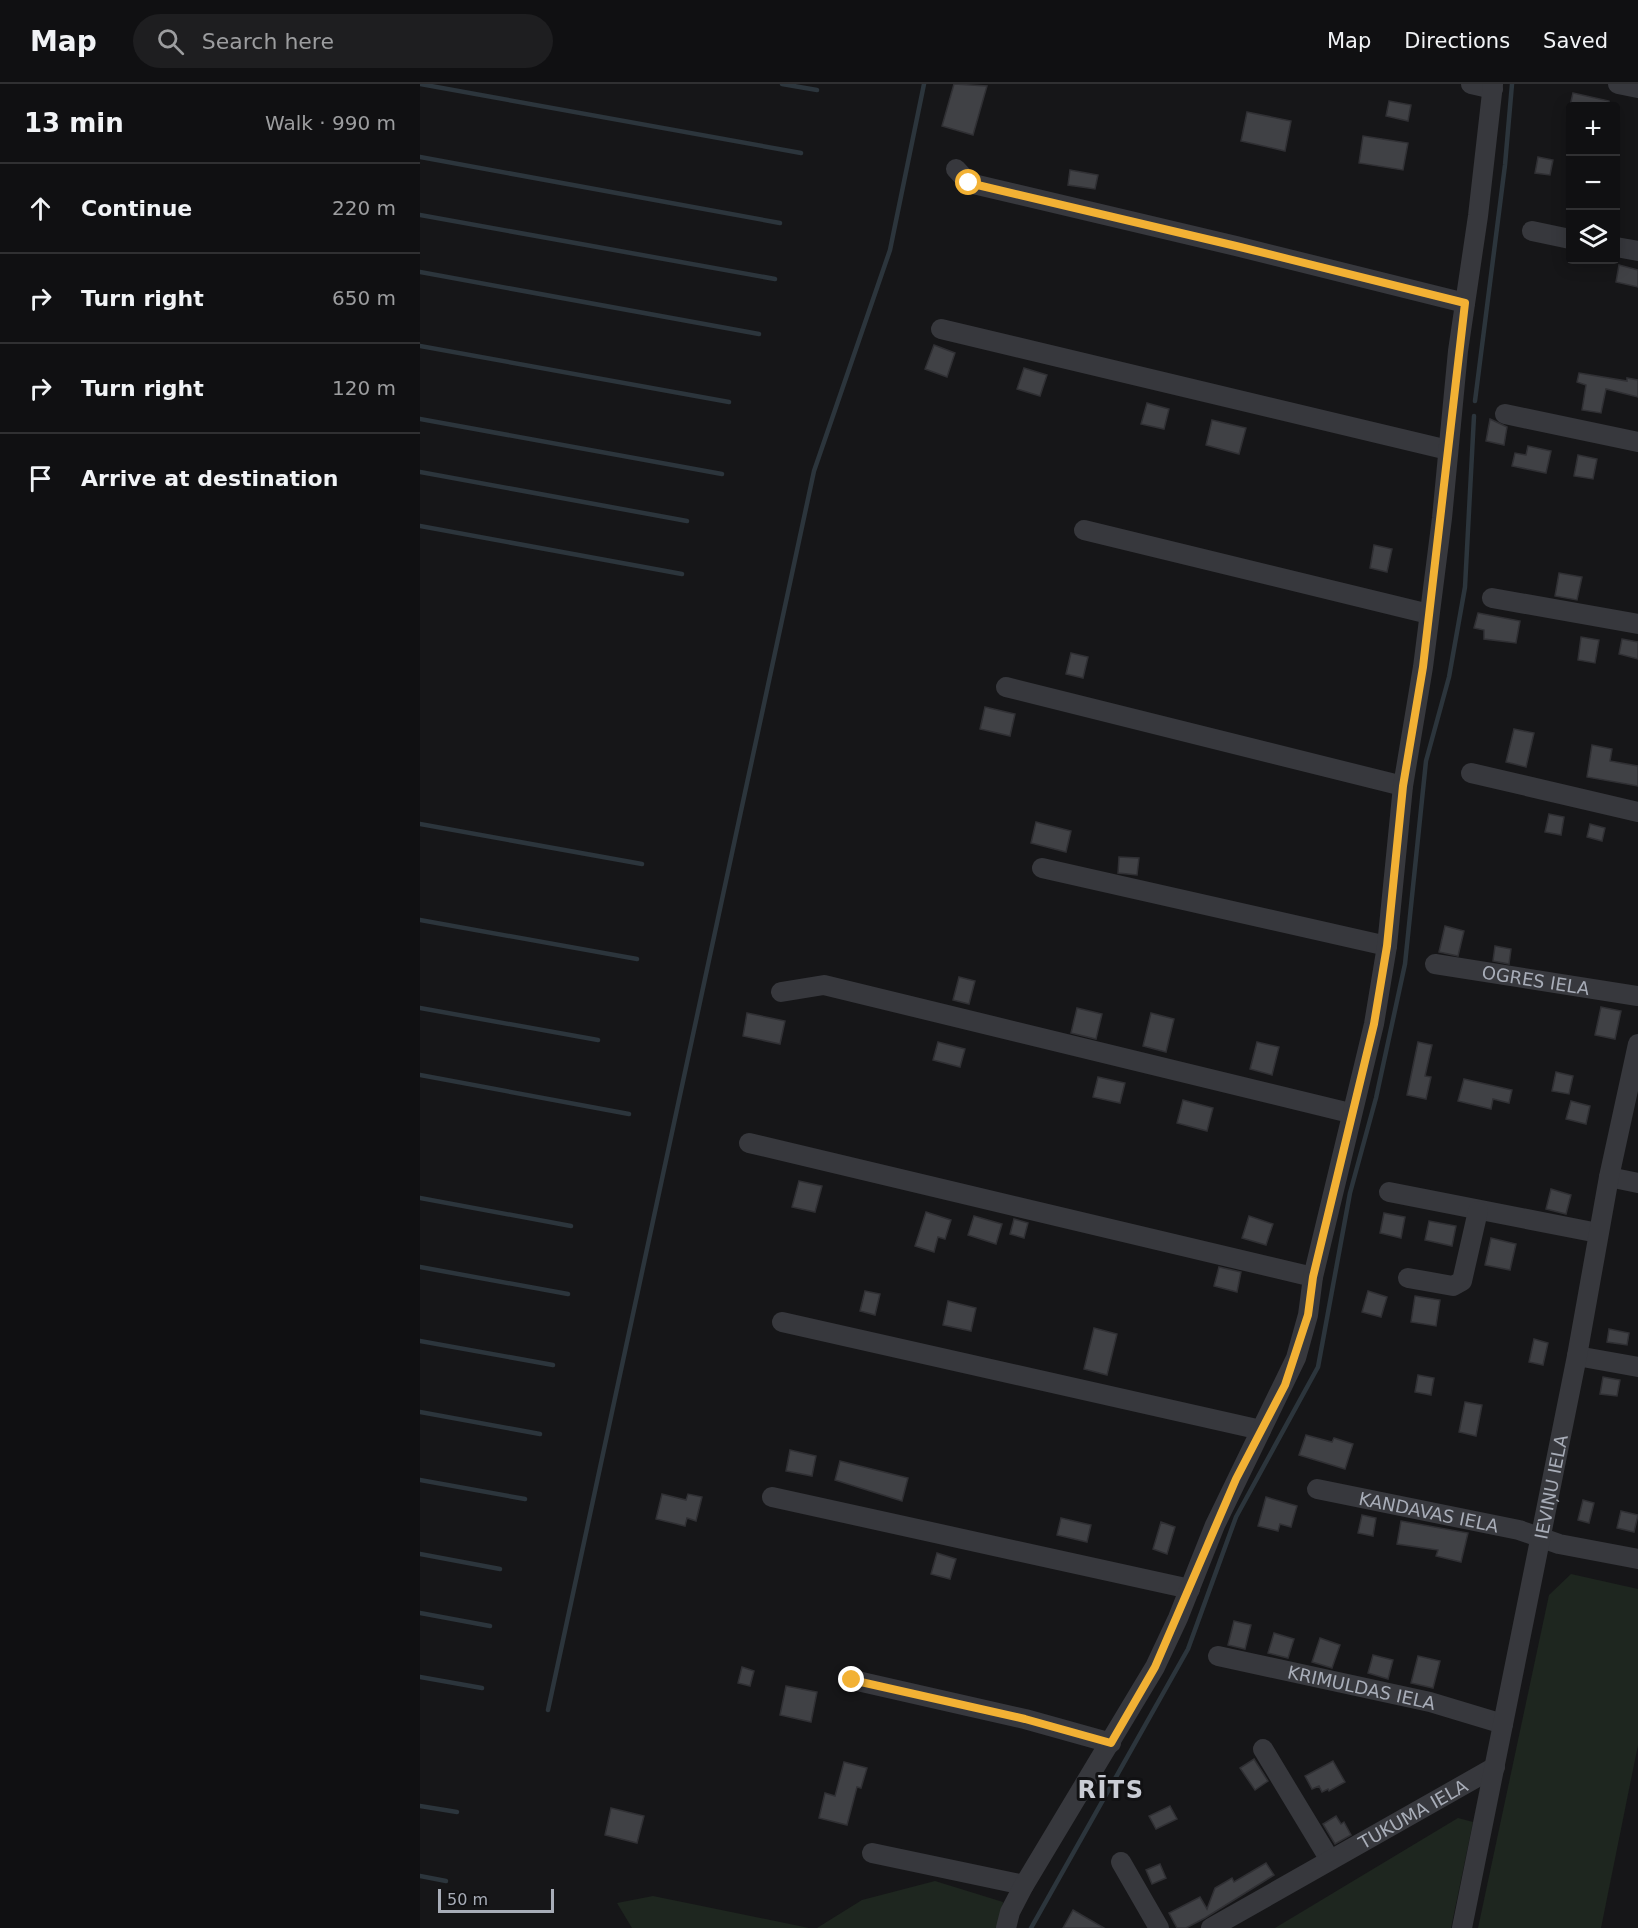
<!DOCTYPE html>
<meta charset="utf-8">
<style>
:root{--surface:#101012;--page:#1e1e20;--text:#f1f3f6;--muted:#9c9d9f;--line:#303032}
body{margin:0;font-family:"DejaVu Sans",sans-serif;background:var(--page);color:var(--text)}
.controls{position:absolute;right:18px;top:18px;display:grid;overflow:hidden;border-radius:6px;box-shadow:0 3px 15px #0003}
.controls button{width:54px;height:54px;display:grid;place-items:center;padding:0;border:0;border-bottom:2px solid var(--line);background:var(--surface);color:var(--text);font:30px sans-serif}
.scale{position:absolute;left:18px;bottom:15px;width:116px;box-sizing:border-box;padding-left:6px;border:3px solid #a8adb8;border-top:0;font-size:16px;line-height:21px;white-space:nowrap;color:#a8adb8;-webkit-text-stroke:4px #111113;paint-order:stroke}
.stop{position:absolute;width:18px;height:18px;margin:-14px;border:4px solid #f2b134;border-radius:50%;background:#fff}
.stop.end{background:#f2b134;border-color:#fff;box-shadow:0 2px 6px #0008}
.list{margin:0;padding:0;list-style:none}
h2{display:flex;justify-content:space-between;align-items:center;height:78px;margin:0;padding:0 24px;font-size:26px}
h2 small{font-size:20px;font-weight:400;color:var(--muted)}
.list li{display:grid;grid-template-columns:39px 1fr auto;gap:18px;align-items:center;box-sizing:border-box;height:90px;padding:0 24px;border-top:2px solid var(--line)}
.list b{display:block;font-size:22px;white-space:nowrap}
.list em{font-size:20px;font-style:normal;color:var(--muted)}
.icon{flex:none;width:33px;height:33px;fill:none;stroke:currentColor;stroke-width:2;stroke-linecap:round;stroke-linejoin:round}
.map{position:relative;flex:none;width:1218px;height:1844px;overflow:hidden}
header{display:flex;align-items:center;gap:36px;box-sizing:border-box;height:84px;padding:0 30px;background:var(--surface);border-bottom:2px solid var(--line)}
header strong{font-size:28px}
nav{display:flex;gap:33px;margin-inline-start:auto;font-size:21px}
.search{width:420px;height:54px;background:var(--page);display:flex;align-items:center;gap:15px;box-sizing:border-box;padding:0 21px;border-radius:33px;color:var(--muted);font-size:22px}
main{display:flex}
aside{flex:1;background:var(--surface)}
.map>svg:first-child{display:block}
.green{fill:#1e261f}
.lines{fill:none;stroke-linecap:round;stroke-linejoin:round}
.stream{stroke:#2c353c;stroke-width:4.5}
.building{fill:#404145;stroke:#303034;stroke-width:1.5}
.minor{stroke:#37383d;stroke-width:20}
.route{stroke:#f2b134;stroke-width:8}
.labels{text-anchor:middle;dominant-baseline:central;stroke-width:6;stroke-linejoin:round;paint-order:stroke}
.street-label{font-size:18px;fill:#a8adb8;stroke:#111113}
.district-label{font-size:24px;font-weight:bold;letter-spacing:1.5px;fill:#c9ccd4;stroke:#111113}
</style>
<header>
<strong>Map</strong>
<div class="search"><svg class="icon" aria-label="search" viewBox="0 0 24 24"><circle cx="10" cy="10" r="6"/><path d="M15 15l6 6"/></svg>Search here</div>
<nav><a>Map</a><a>Directions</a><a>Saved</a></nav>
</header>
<main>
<aside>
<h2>13 min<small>Walk · 990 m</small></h2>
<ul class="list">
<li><svg class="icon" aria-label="ahead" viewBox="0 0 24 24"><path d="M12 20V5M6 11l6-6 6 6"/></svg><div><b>Continue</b></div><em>220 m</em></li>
<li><svg class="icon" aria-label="right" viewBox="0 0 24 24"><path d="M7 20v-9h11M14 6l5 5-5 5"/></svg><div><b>Turn right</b></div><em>650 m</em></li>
<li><svg class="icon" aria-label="right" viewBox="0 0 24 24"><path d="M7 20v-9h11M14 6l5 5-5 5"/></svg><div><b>Turn right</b></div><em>120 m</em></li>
<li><svg class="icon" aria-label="arrive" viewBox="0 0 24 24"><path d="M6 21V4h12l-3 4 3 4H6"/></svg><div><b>Arrive at destination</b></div></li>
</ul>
</aside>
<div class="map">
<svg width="1218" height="1844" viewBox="0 0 1218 1844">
<rect width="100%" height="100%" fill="#161618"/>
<g class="green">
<path d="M 1151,1490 L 1218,1505 L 1218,1661 L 1181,1844 L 1058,1844 L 1129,1511 Z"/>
<path d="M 1038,1734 L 1053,1738 L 1031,1844 L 855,1844 Z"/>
<path d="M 515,1797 L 583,1818 L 580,1844 L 397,1844 L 442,1816 Z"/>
<path d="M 233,1812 L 389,1844 L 212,1844 L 197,1819 Z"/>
</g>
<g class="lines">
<g class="stream">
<path d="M 0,0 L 381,69"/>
<path d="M 362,0 L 397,6"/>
<path d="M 0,73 L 360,139"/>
<path d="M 0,131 L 355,195"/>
<path d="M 0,188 L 339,250"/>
<path d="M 0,262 L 309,318"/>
<path d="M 1055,317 L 1085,81 L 1092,0"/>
<path d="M 0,335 L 302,390"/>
<path d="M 0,388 L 267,437"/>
<path d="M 0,442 L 262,490"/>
<path d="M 0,740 L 222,780"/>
<path d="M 0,836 L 217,875"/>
<path d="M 0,924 L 178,956"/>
<path d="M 0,991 L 209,1030"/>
<path d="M 0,1114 L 151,1142"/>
<path d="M 0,1183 L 148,1210"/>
<path d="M 0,1257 L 133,1281"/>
<path d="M 0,1328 L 120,1350"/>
<path d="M 0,1396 L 105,1415"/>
<path d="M 0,1470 L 80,1485"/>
<path d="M 0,1529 L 70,1542"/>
<path d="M 0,1593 L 62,1604"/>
<path d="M 128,1626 L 394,387 L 470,166 L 504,0"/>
<path d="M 0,1722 L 37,1728"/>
<path d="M 0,1792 L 26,1797"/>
<path d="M 611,1844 L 768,1565 L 816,1433 L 898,1283 L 930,1109 L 956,1014 L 985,880 L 1006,677 L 1029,593 L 1045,503 L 1054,332"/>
</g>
</g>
<g class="building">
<path d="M 534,0 L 567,2 L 553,51 L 522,42 Z"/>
<path d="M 1153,9 L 1189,17 L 1189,22 L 1150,22 Z"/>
<path d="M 969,17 L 991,21 L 988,37 L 966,32 Z"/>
<path d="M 827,28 L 871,37 L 865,67 L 821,57 Z"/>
<path d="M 943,52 L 988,59 L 983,86 L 939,79 Z"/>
<path d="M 1118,73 L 1133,76 L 1130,91 L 1115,89 Z"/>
<path d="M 650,86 L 678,91 L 675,105 L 648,101 Z"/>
<path d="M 1199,181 L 1218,186 L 1218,203 L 1196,198 Z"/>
<path d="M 514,261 L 535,269 L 527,293 L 505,285 Z"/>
<path d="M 604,284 L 627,291 L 620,312 L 597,305 Z"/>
<path d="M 1159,289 L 1207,297 L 1207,294 L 1218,296 L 1218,313 L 1186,305 L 1181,329 L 1162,326 L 1166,301 L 1157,298 Z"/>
<path d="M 727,319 L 749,325 L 744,345 L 721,340 Z"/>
<path d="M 1070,335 L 1087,343 L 1084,361 L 1066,357 Z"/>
<path d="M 792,336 L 826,344 L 819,370 L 786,361 Z"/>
<path d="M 1108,362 L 1131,367 L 1126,389 L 1092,382 L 1095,369 L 1106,371 Z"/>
<path d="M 1158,371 L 1177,375 L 1173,395 L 1154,392 Z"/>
<path d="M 954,461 L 972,465 L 967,488 L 950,484 Z"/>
<path d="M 1139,489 L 1162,493 L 1157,516 L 1135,512 Z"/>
<path d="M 1058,529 L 1100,537 L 1096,559 L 1064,555 L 1064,546 L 1054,544 Z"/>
<path d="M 1161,553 L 1179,556 L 1175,579 L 1158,576 Z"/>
<path d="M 1202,555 L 1218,558 L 1218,575 L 1199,570 Z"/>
<path d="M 651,569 L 668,573 L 663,594 L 646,590 Z"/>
<path d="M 565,623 L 595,630 L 590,652 L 560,645 Z"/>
<path d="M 1094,645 L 1114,649 L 1106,683 L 1086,678 Z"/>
<path d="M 1172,661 L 1192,665 L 1190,677 L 1218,682 L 1218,702 L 1167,693 Z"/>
<path d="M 1129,730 L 1144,733 L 1141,751 L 1125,748 Z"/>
<path d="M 616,738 L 651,747 L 646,768 L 611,759 Z"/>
<path d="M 1170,740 L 1185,744 L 1182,757 L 1167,753 Z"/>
<path d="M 699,773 L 719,774 L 717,791 L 698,789 Z"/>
<path d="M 1025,842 L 1044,847 L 1038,872 L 1019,868 Z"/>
<path d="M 1075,862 L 1091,865 L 1089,880 L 1073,877 Z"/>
<path d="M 539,893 L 555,897 L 549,920 L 533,916 Z"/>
<path d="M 1181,923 L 1201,927 L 1195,955 L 1175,951 Z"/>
<path d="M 657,924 L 682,930 L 676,955 L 651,949 Z"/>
<path d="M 327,929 L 365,937 L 360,960 L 323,952 Z"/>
<path d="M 731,929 L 754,935 L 746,968 L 723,962 Z"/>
<path d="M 518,958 L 545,965 L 540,983 L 513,976 Z"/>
<path d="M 837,958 L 859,963 L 852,991 L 830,985 Z"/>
<path d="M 998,958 L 1012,961 L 1005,992 L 1011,993 L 1006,1015 L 987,1011 Z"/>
<path d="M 1136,988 L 1153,992 L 1149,1010 L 1132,1007 Z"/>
<path d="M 678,993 L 705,999 L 700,1019 L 673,1013 Z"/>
<path d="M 1044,995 L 1092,1006 L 1089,1019 L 1073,1015 L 1071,1025 L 1038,1017 Z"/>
<path d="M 763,1016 L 793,1024 L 787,1047 L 757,1039 Z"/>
<path d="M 1151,1017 L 1170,1022 L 1166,1040 L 1146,1035 Z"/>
<path d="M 379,1097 L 402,1102 L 395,1128 L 372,1123 Z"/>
<path d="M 1131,1105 L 1151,1111 L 1146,1130 L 1126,1125 Z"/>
<path d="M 506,1128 L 531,1136 L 525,1155 L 518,1153 L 514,1168 L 495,1162 Z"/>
<path d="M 964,1129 L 985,1133 L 981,1154 L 960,1149 Z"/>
<path d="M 554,1132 L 582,1140 L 576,1160 L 548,1151 Z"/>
<path d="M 829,1132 L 853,1140 L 846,1161 L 822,1154 Z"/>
<path d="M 594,1135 L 608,1139 L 604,1154 L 590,1150 Z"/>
<path d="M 1009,1137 L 1036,1142 L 1032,1162 L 1005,1156 Z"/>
<path d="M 1071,1154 L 1096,1160 L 1090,1186 L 1065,1181 Z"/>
<path d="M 799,1183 L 821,1188 L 817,1208 L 794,1202 Z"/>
<path d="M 445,1207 L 460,1210 L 455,1231 L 440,1227 Z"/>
<path d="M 948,1207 L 967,1213 L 961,1233 L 942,1228 Z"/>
<path d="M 995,1212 L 1020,1216 L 1016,1242 L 991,1238 Z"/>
<path d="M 528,1217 L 556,1224 L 551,1247 L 523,1241 Z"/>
<path d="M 674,1244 L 697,1250 L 687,1291 L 664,1285 Z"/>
<path d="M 1189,1245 L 1209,1249 L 1207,1261 L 1187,1258 Z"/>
<path d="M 1114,1255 L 1128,1259 L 1123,1281 L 1109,1278 Z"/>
<path d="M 998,1291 L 1014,1294 L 1011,1311 L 995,1308 Z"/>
<path d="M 1183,1293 L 1200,1296 L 1197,1312 L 1180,1310 Z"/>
<path d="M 1045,1318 L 1062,1321 L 1056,1352 L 1039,1348 Z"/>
<path d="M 886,1351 L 912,1358 L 914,1354 L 933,1360 L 925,1385 L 879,1371 Z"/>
<path d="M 370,1366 L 396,1372 L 392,1392 L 366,1387 Z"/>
<path d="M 420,1377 L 488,1394 L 482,1417 L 415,1396 Z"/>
<path d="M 242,1410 L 266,1416 L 268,1410 L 282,1413 L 276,1437 L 267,1434 L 265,1442 L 236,1435 Z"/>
<path d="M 846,1413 L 877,1422 L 871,1443 L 860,1440 L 858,1447 L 838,1442 Z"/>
<path d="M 1163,1416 L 1174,1419 L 1169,1439 L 1158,1436 Z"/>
<path d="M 1201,1427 L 1218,1431 L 1214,1448 L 1197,1444 Z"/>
<path d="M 942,1431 L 956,1434 L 953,1452 L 938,1449 Z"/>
<path d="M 641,1434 L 671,1441 L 667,1458 L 637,1451 Z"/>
<path d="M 981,1437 L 1048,1449 L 1041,1478 L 1016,1472 L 1018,1466 L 977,1460 Z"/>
<path d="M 741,1438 L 755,1443 L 747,1470 L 733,1465 Z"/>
<path d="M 517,1469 L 536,1475 L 530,1495 L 511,1490 Z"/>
<path d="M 814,1537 L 831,1541 L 825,1565 L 808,1561 Z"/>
<path d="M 854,1549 L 874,1555 L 868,1574 L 848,1569 Z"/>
<path d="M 900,1554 L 920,1561 L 912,1584 L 892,1578 Z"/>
<path d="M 953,1571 L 973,1576 L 968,1595 L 948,1589 Z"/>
<path d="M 998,1572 L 1020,1577 L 1013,1604 L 991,1599 Z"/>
<path d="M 322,1583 L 334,1587 L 330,1602 L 318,1599 Z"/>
<path d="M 366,1602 L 397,1608 L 391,1638 L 360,1631 Z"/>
<path d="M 834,1675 L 848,1697 L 835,1706 L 820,1684 Z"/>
<path d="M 913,1677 L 925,1698 L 909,1707 L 908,1705 L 902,1708 L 899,1702 L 892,1705 L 885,1692 Z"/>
<path d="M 424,1678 L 447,1684 L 441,1704 L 437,1703 L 427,1741 L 399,1734 L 405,1709 L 415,1712 Z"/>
<path d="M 750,1722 L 757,1735 L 736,1745 L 729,1732 Z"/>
<path d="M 191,1724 L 224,1732 L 217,1759 L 185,1751 Z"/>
<path d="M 916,1732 L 921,1740 L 924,1738 L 931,1751 L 915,1760 L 903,1740 Z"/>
<path d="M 846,1779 L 854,1791 L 785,1834 L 766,1844 L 757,1844 L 749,1829 L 780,1813 L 787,1825 L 795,1804 L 812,1794 L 814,1798 Z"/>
<path d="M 740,1780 L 746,1794 L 732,1800 L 726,1786 Z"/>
<path d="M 653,1826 L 684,1844 L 643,1844 Z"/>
</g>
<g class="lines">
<g class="minor">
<path d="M 1051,0 L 1073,5"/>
<path d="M 1198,0 L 1218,4"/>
<path d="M 536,85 L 549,99 L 816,162 L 1045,219"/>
<path d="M 1112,147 L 1150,155"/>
<path d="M 1196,163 L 1218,167"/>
<path d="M 521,245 L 1028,366"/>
<path d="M 1085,330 L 1218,358"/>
<path d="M 664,446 L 1009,530"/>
<path d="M 1072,514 L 1218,540"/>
<path d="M 586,603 L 983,702"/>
<path d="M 1051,689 L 1218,728"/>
<path d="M 622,784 L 967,862"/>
<path id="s1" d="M 1015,880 L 1218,912"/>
<path d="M 361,908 L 404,901 L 930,1029"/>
<path d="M 329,1059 L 893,1193"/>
<path d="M 1189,1093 L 1218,1099"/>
<path d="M 969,1108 L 1178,1149"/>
<path d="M 988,1194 L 1033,1202 L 1042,1197 L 1058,1127"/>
<path d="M 362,1238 L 841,1346"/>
<path d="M 1157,1272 L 1218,1283"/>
<path id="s2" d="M 897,1405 L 1099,1446 L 1139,1460 L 1218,1475"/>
<path d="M 352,1413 L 770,1505"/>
<path id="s3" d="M 798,1572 L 1010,1618 L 1083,1640"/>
<path d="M 433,1596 L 605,1635 L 691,1659"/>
<path d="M 843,1665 L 910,1776"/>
<path d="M 452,1769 L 604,1801"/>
<path d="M 701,1778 L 739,1844"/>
<path d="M 586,1844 L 590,1828 L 604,1801 L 735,1583 L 758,1534 L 795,1441 L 876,1274 L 888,1231 L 893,1193 L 954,940 L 967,862 L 983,702 L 1003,583 L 1022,434 L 1038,267 L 1058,132 L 1073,0"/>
<path id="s4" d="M 791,1844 L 1075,1683"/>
<path id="s5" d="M 1042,1844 L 1157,1272 L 1189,1093 L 1218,960"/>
</g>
</g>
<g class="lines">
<path class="route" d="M 432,1596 L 605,1635 L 691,1659 L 735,1583 L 816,1395 L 865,1301 L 888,1231 L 893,1193 L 954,940 L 967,862 L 983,702 L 1003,583 L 1045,219 L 816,162 L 549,99"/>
</g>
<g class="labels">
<g class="street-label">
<text stroke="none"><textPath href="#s1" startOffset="102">OGRES IELA</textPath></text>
<text stroke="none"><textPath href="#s5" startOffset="450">IEVIŅU IELA</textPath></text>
<text stroke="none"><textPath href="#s2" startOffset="114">KANDAVAS IELA</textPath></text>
<text stroke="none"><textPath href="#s3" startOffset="147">KRIMULDAS IELA</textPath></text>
<text stroke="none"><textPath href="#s4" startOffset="232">TUKUMA IELA</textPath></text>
</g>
<g class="district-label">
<text x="691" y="1706">RĪTS</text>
</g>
</g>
</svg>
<div class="controls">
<button>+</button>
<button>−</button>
<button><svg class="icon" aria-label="layers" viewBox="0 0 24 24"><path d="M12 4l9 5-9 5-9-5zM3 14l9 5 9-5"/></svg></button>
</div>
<div class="scale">50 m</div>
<div class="stop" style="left:549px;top:99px"></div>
<div class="stop end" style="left:432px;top:1596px"></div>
</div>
</main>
